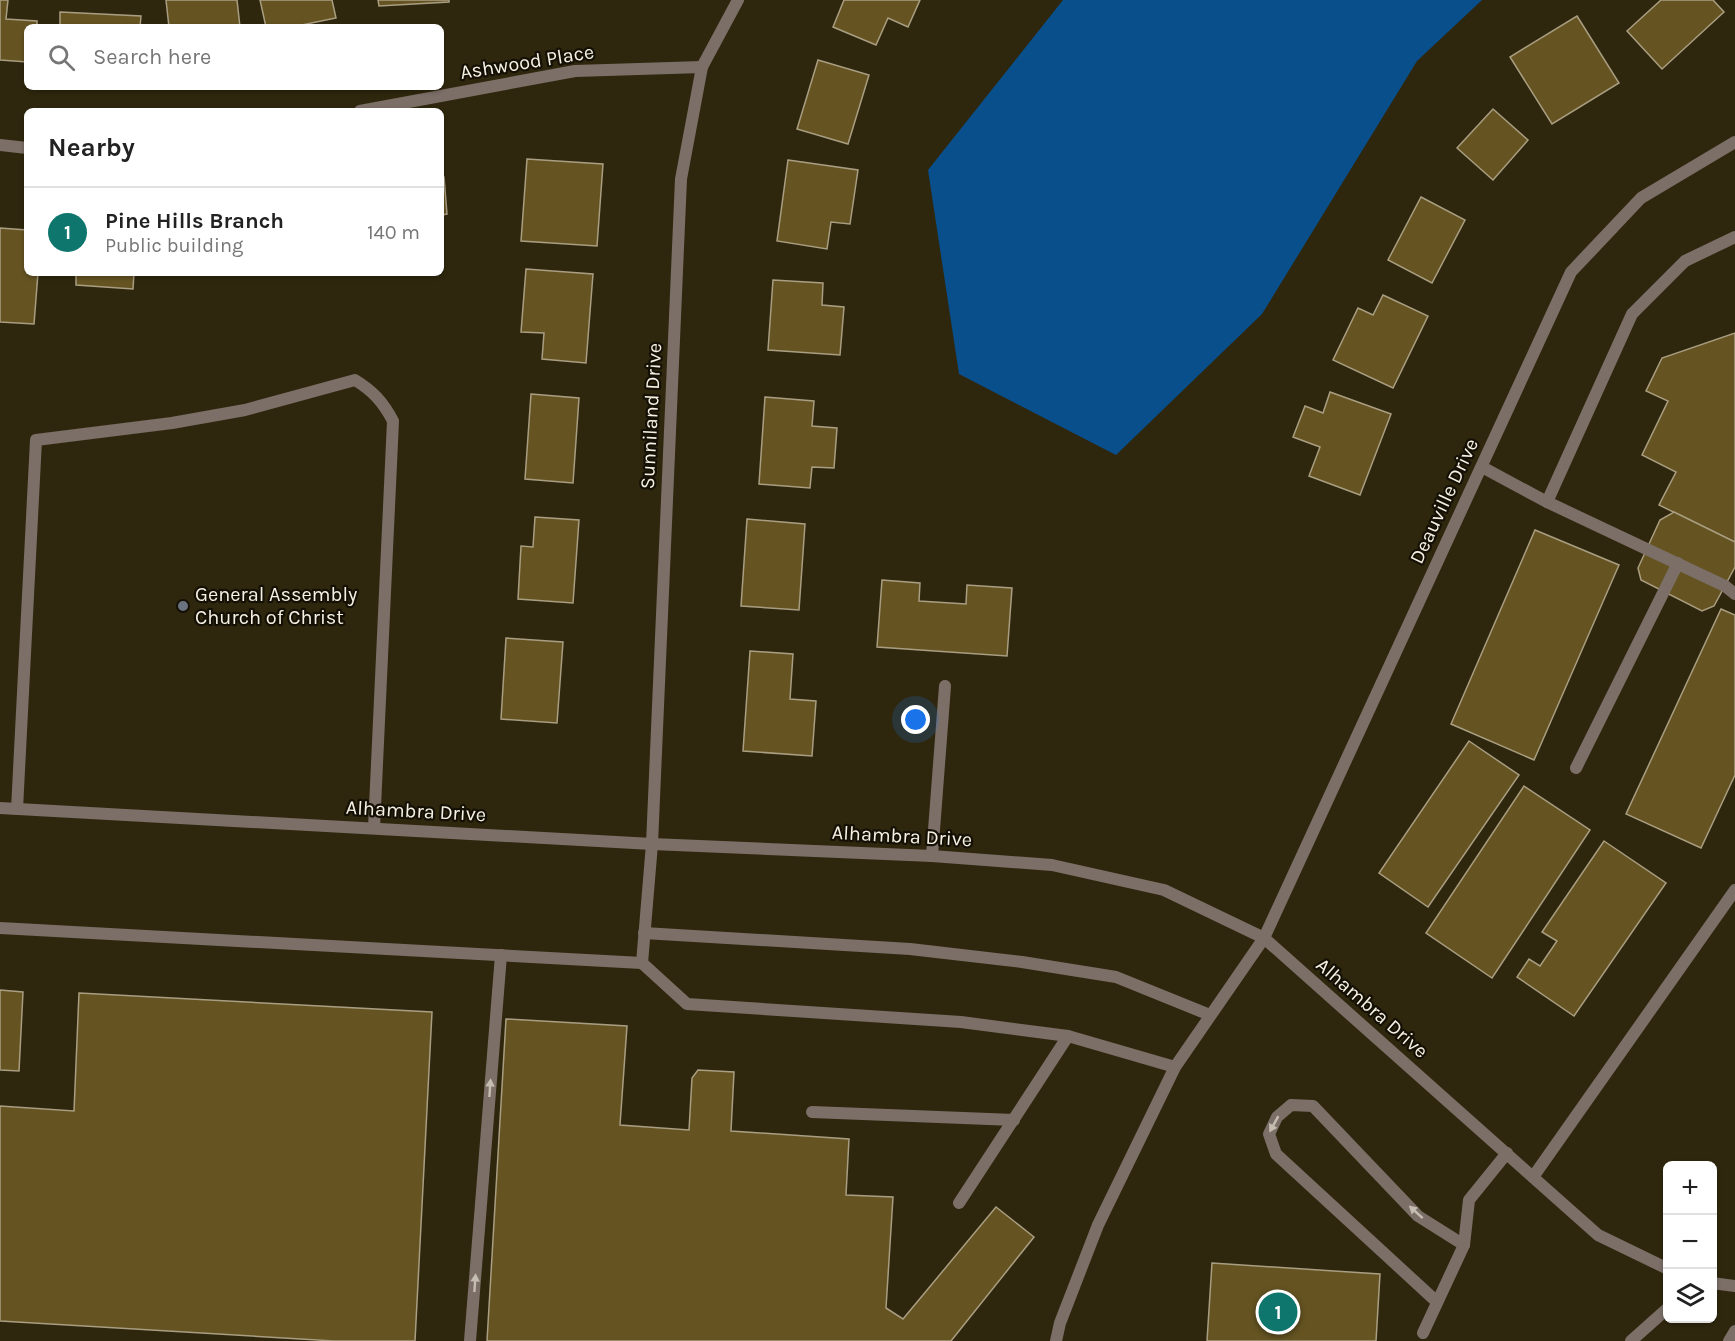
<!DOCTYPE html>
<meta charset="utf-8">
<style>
:root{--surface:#fff;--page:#f6f6f6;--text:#222;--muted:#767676;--line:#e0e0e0;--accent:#0f766e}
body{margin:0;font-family:Karla,sans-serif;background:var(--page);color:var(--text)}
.controls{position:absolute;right:18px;bottom:18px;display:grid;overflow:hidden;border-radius:9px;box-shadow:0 2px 4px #0004}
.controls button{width:54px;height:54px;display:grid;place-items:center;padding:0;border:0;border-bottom:2px solid var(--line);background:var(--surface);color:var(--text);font:30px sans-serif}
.you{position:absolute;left:916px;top:720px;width:21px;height:21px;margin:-15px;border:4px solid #fff;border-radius:50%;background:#1a73e8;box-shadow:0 0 0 9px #1a73e833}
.badge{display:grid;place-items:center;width:39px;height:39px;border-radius:50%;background:var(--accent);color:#fff;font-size:20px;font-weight:700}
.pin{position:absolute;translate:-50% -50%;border:3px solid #fff;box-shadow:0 2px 6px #0006}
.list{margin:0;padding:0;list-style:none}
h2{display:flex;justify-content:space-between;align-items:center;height:78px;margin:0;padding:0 24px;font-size:26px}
h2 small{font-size:20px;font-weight:400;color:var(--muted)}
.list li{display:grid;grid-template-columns:39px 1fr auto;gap:18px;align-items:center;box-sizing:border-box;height:90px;padding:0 24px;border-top:2px solid var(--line)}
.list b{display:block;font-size:22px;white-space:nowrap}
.list p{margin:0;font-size:20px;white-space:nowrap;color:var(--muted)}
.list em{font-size:20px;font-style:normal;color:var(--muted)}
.icon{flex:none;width:33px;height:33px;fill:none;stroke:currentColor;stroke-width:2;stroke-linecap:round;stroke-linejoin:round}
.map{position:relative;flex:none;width:1735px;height:1341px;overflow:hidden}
.search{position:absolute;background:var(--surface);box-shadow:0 2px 4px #0004;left:24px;top:24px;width:420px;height:66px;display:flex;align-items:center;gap:15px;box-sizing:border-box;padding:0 21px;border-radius:9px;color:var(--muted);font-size:22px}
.panel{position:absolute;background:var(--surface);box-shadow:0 2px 4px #0004;left:24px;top:108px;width:420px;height:168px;border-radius:9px}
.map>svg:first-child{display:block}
.water{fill:#084f8b}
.building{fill:#655422;stroke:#a99e82;stroke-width:1.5}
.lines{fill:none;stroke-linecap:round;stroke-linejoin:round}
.lane{stroke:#7c6f68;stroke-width:12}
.street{stroke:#7c6f68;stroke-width:12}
.oneway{fill:#c5bdb1}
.worship-dot{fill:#6b7280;stroke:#141006;stroke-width:2}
.labels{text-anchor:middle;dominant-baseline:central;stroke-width:4.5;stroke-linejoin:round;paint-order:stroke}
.street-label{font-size:20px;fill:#f6f1e2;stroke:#141006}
.poi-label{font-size:20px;fill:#f6f1e2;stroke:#141006;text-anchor:start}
</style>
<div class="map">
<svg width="1735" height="1341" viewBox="0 0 1735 1341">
<rect width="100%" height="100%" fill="#2f270d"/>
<path class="water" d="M 1063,0 L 1482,0 L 1417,61 L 1262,314 L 1116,455 L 959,374 L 928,170 Z"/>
<g class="building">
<path d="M 0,0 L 8,0 L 6,19 L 37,21 L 37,27 L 27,27 L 27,62 L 0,60 Z"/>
<path d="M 166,0 L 237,0 L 240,27 L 169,27 Z"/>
<path d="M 260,0 L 332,0 L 336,18 L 292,27 L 266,27 Z"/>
<path d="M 378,0 L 449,0 L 449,2 L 379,6 Z"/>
<path d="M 844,0 L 920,0 L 908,27 L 888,18 L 876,45 L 833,27 Z"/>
<path d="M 1661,0 L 1713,0 L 1724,12 L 1662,69 L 1627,31 Z"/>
<path d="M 60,12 L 141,16 L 140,27 L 60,27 Z"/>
<path d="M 1577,16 L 1619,83 L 1552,124 L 1510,57 Z"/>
<path d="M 818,60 L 869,75 L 848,144 L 797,129 Z"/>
<path d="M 1493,109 L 1528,140 L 1493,180 L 1457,148 Z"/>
<path d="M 527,159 L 603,164 L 597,246 L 521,241 Z"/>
<path d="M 788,160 L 858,170 L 850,224 L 831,222 L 827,249 L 777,241 Z"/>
<path d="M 441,177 L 444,177 L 447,214 L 441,215 Z"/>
<path d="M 1421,197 L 1465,220 L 1432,283 L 1388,260 Z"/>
<path d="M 0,228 L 27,230 L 27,273 L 38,273 L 34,324 L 0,322 Z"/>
<path d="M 526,269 L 593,274 L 586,363 L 542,359 L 544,333 L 521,332 Z"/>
<path d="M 76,273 L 134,273 L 133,289 L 76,285 Z"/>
<path d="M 773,280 L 823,283 L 822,305 L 844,307 L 840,355 L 768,350 Z"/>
<path d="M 1383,295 L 1428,316 L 1393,388 L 1333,360 L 1358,308 L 1373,315 Z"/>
<path d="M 1735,333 L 1735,542 L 1659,505 L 1676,472 L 1642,455 L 1668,401 L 1646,391 L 1662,358 Z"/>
<path d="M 1330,392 L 1391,414 L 1360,495 L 1309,476 L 1320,447 L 1293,437 L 1305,406 L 1323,413 Z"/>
<path d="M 531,394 L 579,398 L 573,483 L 525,479 Z"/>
<path d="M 765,397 L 814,401 L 812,426 L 837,428 L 834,468 L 812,467 L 810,488 L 759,484 Z"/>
<path d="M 1674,512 L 1735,542 L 1735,567 L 1714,606 L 1702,611 L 1641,580 L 1638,568 L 1660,520 Z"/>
<path d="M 535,517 L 579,520 L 573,603 L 518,599 L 521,546 L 533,547 Z"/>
<path d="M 747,519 L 805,524 L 799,610 L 741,606 Z"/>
<path d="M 1535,530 L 1619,565 L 1534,760 L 1451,724 Z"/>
<path d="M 882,580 L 920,583 L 919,601 L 966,604 L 967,585 L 1012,588 L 1007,656 L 877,647 Z"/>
<path d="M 1721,609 L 1735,615 L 1735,775 L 1701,848 L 1626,814 Z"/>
<path d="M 506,638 L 563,642 L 557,723 L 501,719 Z"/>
<path d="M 750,651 L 793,654 L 790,699 L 816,701 L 812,756 L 743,751 Z"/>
<path d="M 1469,741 L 1519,775 L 1428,907 L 1379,873 Z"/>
<path d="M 1524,786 L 1590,830 L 1492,978 L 1426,933 Z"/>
<path d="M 1604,841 L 1666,883 L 1574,1016 L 1517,977 L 1529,959 L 1540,966 L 1557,941 L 1542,932 Z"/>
<path d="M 0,990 L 23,992 L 19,1071 L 0,1070 Z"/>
<path d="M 79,993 L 432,1012 L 415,1341 L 334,1341 L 0,1321 L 0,1106 L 74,1111 Z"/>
<path d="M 506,1019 L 627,1026 L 620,1125 L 689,1130 L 692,1078 L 698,1070 L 734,1072 L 731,1131 L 849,1139 L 846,1195 L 893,1197 L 886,1308 L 903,1319 L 996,1207 L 1034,1237 L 951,1341 L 487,1341 Z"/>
<path d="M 1212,1263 L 1380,1274 L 1376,1341 L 1207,1341 Z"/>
</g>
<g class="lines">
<g class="lane">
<path d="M 1482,467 L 1547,502 L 1632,314 L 1685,261 L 1735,237"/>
<path d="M 1547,502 L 1725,586 L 1735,594"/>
<path d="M 1576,768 L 1678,563"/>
<path d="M 17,809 L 36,440 L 172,423 L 245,410 L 355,380 C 373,391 383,402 393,421 L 374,828"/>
<path d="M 932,856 L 945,686"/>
<path d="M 0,928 L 642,963 L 652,844"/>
<path d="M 644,933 L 910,949 L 1022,962 L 1116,977 L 1210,1015"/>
<path d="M 642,963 L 687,1004 L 961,1022 L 1068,1036 L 1175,1067"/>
<path d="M 812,1112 L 1014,1120"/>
<path d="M 1533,1177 L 1735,890"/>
<path d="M 959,1203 L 1068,1036"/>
<path d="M 1437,1302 L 1276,1154 L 1269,1134 L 1277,1117 L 1291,1105 L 1313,1106 L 1418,1216 L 1464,1245"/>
<path d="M 1423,1333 L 1464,1245 L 1469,1200 L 1507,1153"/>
<path d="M 470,1341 L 501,955"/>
<path d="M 1056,1341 L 1060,1323 L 1098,1225 L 1175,1067 L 1264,938"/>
<path d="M 1631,1341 L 1668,1308"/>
<path d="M 1729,1341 L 1735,1331"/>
</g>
<g class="street">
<path d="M 360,111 L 575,71 L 702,67"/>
<path d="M 0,145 L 27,148"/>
<path d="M 0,808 L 652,844 L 932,856 L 1052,865 L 1164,890 L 1264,938 L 1598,1235 L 1668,1269"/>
<path d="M 652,844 L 681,179 L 702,67 L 738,0"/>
<path d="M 1264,938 L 1571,272 L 1641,198 L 1735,142"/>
<path d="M 1712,1283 L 1735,1286"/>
</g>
</g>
<defs><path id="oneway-solid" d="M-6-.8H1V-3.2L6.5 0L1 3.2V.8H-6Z" transform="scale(1.5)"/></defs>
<g class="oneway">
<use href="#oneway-solid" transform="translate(490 1088) rotate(-86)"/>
<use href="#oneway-solid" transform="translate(1274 1124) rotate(119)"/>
<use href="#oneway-solid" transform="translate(1416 1212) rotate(-138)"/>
<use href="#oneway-solid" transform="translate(475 1283) rotate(-86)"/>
</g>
<circle class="worship-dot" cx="183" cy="606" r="6"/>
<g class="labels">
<g class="street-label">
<text transform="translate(527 62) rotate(-9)">Ashwood Place</text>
<text transform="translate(651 416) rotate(-87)">Sunniland Drive</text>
<text transform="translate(1444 501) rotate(-65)">Deauville Drive</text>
<text transform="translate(416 811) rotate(3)">Alhambra Drive</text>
<text transform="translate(902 836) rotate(3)">Alhambra Drive</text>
<text transform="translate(1372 1008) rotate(41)">Alhambra Drive</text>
</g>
<g class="poi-label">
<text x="195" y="594">General Assembly<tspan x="195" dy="23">Church of Christ</tspan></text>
</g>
</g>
</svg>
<div class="controls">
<button>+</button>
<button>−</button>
<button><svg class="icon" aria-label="layers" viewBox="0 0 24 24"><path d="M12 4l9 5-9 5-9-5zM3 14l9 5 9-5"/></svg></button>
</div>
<div class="you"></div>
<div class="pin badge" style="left:1278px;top:1312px">1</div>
<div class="search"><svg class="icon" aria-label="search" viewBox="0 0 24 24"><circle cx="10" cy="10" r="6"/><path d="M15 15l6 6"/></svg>Search here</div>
<section class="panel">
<h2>Nearby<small></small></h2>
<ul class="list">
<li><span class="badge">1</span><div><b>Pine Hills Branch</b><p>Public building</p></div><em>140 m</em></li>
</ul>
</section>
</div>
